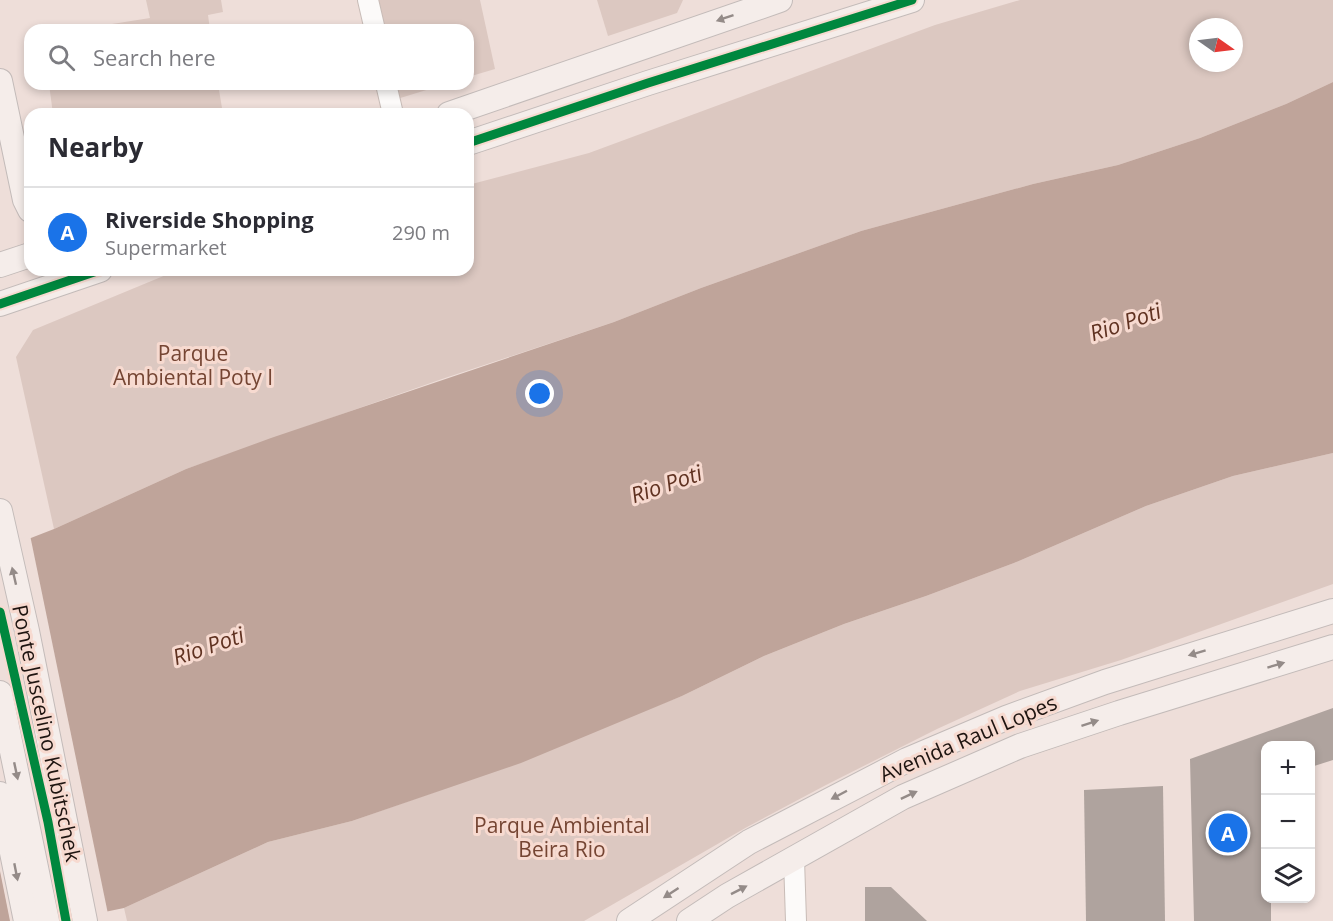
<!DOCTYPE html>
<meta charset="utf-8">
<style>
:root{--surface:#fff;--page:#f2f2f3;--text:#2b2b33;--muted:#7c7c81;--line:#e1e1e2;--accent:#1a73e8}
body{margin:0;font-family:"Open Sans",sans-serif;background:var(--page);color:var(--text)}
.controls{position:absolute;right:18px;bottom:18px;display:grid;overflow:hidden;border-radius:12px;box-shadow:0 3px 9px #0003}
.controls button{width:54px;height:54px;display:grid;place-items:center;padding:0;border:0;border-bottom:2px solid var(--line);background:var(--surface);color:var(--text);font:30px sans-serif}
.compass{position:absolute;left:1189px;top:18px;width:54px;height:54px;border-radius:50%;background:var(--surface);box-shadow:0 3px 9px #0003;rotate:104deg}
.you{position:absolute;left:540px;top:394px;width:21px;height:21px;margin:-15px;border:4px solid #fff;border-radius:50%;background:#1a73e8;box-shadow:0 0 0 9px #1a73e833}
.badge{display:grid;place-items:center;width:39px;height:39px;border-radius:50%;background:var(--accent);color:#fff;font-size:20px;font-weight:700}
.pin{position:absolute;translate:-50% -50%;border:3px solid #fff;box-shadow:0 2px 6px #0006}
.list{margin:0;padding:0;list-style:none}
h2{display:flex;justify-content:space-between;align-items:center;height:78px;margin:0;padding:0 24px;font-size:26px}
h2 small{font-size:20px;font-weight:400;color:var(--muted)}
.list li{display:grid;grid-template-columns:39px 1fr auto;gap:18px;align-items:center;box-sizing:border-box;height:90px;padding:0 24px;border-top:2px solid var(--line)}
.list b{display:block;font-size:22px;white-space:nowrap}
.list p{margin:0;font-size:20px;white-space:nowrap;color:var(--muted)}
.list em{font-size:20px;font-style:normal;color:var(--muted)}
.icon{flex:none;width:33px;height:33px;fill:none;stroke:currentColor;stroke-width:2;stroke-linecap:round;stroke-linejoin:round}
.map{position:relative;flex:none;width:1333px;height:921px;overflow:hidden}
.search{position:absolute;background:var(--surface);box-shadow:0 3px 9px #0003;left:24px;top:24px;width:450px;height:66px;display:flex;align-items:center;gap:15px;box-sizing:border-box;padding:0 21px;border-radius:18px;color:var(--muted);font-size:22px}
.panel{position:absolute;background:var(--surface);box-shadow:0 3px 9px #0003;left:24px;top:108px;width:450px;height:168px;border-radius:18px}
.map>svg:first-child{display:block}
.green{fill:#dcc8c1;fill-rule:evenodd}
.water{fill:#bfa49a}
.pier{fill:#eeded9}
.building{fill:#afa39e}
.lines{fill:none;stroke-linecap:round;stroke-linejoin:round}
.minor-casing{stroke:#c8bcb7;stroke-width:22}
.major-casing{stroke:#c3bbb9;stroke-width:26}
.minor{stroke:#fcfaf9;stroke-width:20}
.major{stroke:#f5edea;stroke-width:24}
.cycleway-casing{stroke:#f7dad0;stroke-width:13}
.cycleway{stroke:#00873e;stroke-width:9}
.oneway{fill:#948b88}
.labels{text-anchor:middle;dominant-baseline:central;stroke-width:6;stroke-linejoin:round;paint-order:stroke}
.park-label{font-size:21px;fill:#754533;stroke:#f7dad0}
.street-label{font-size:21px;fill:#1e1410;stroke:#f7dad0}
.water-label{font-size:22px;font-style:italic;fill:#603221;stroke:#f7dad0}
</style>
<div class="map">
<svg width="1333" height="921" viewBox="0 0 1333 921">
<rect width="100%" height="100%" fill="#eeded9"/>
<g class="green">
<path d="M 146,0 L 221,0 L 223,12 L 208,15 L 210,30 L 74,30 L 150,18 Z"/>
<path d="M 375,0 L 480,0 L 495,69 L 468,77 L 468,30 L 382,30 Z"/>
<path d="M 597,0 L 683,0 L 677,13 L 608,36 Z"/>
<path d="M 1020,0 L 1333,0 L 1333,82 L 1286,104 L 1200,138 L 1118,165 L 1033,184 L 861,231 L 701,288 L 614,322 L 442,379 L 186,469 L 54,529 L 16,357 L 33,330 L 178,270 L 468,270 L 468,185 L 589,153 L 935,25 ZM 1198,27 L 1234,27 L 1234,63 L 1198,63 Z"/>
<path d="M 49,84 L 218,84 L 223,114 L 53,114 Z"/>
<path d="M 394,84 L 446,84 L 397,99 Z"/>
<path d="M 1333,453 L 1333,584 L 1121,660 L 1020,691 L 937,729 L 826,785 L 747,827 L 584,921 L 127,921 L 124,908 L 268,842 L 352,821 L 435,792 L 682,696 L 764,656 L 844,624 L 926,596 L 1014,563 L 1146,506 L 1233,476 Z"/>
</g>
<path class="water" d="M 1333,82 L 1333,453 L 1233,476 L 1146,506 L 1014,563 L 926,596 L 844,624 L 764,656 L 682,696 L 521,763 L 352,821 L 268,842 L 124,908 L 61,921 L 0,921 L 0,550 L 54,529 L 186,469 L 271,438 L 614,322 L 701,288 L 861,231 L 1033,184 L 1118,165 L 1200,138 L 1286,104 Z"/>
<path class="pier" d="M 30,535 L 108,914 L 75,921 L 10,921 L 0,871 L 0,546 Z"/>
<g class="building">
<path d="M 1333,708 L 1333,760 L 1311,767 L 1311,746 L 1266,746 L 1266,898 L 1271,898 L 1271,921 L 1194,921 L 1190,759 Z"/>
<path d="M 1163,786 L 1165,921 L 1086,921 L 1084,790 Z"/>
<path d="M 865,887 L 891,887 L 927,921 L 865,921 Z"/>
</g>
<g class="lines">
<g class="minor-casing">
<g id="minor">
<path d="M 368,0 L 375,30"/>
<path d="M 386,84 L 393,114"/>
<path d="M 794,859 L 796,921"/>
</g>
</g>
<g class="major-casing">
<g id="major">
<path d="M 0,81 L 25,200 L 30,210"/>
<path d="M 449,114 L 780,0"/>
<path d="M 468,143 L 648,83 L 912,0"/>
<path d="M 0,265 L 30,255"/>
<path d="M 0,304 L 100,270"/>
<path d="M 0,511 L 27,631 L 85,921"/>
<path d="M 0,693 L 47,921"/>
<path d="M 0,794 L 26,921"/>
<path d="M 629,921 L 749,842 L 907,760 L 1006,718 L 1105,682 L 1333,611"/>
<path d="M 689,921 L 727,896 L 903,797 L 1020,746 L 1119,713 L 1333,647"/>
</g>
</g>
<use href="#minor" class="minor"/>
<use href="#major" class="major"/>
<g class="cycleway-casing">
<g id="cycleway">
<path d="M 468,143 L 648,83 L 912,0"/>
<path d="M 0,304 L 100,270"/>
<path d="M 0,612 L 48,822 L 66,921"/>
</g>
</g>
<use href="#cycleway" class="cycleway"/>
</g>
<defs><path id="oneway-solid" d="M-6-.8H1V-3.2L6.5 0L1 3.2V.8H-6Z" transform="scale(1.5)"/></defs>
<g class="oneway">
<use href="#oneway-solid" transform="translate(725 18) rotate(161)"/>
<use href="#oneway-solid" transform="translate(14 576) rotate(-103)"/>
<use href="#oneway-solid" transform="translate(1197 653) rotate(163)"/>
<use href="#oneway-solid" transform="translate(1276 665) rotate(-17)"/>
<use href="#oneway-solid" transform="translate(1090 723) rotate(-18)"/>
<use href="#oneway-solid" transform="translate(16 771) rotate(78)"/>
<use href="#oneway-solid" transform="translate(839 795) rotate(152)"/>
<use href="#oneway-solid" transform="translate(909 795) rotate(-25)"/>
<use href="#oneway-solid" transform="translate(16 872) rotate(79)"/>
<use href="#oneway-solid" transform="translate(739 890) rotate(-27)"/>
<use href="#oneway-solid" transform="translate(671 893) rotate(147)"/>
</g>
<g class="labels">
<g class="park-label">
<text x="193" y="353">Parque<tspan x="193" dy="24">Ambiental Poty I</tspan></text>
<text x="562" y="825">Parque Ambiental<tspan x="562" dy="24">Beira Rio</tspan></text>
</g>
<g class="street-label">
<text transform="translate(47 733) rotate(78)">Ponte Juscelino Kubitschek</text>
<text transform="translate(968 738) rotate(-23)">Avenida Raul Lopes</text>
</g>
<g class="water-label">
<text transform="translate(1125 321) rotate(-19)">Rio Poti</text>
<text transform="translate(666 483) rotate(-19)">Rio Poti</text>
<text transform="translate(208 645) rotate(-19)">Rio Poti</text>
</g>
</g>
</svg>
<div class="controls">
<button>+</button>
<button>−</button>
<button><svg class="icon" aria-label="layers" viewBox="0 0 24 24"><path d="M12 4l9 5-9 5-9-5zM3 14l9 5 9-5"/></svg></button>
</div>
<svg class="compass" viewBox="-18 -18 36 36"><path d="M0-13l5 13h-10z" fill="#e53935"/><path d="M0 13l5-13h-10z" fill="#7c7c81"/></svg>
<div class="you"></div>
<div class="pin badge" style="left:1228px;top:833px">A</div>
<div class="search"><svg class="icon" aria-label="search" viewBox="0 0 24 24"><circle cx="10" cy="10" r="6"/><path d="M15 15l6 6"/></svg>Search here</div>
<section class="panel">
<h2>Nearby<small></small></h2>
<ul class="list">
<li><span class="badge">A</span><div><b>Riverside Shopping</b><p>Supermarket</p></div><em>290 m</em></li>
</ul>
</section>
</div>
